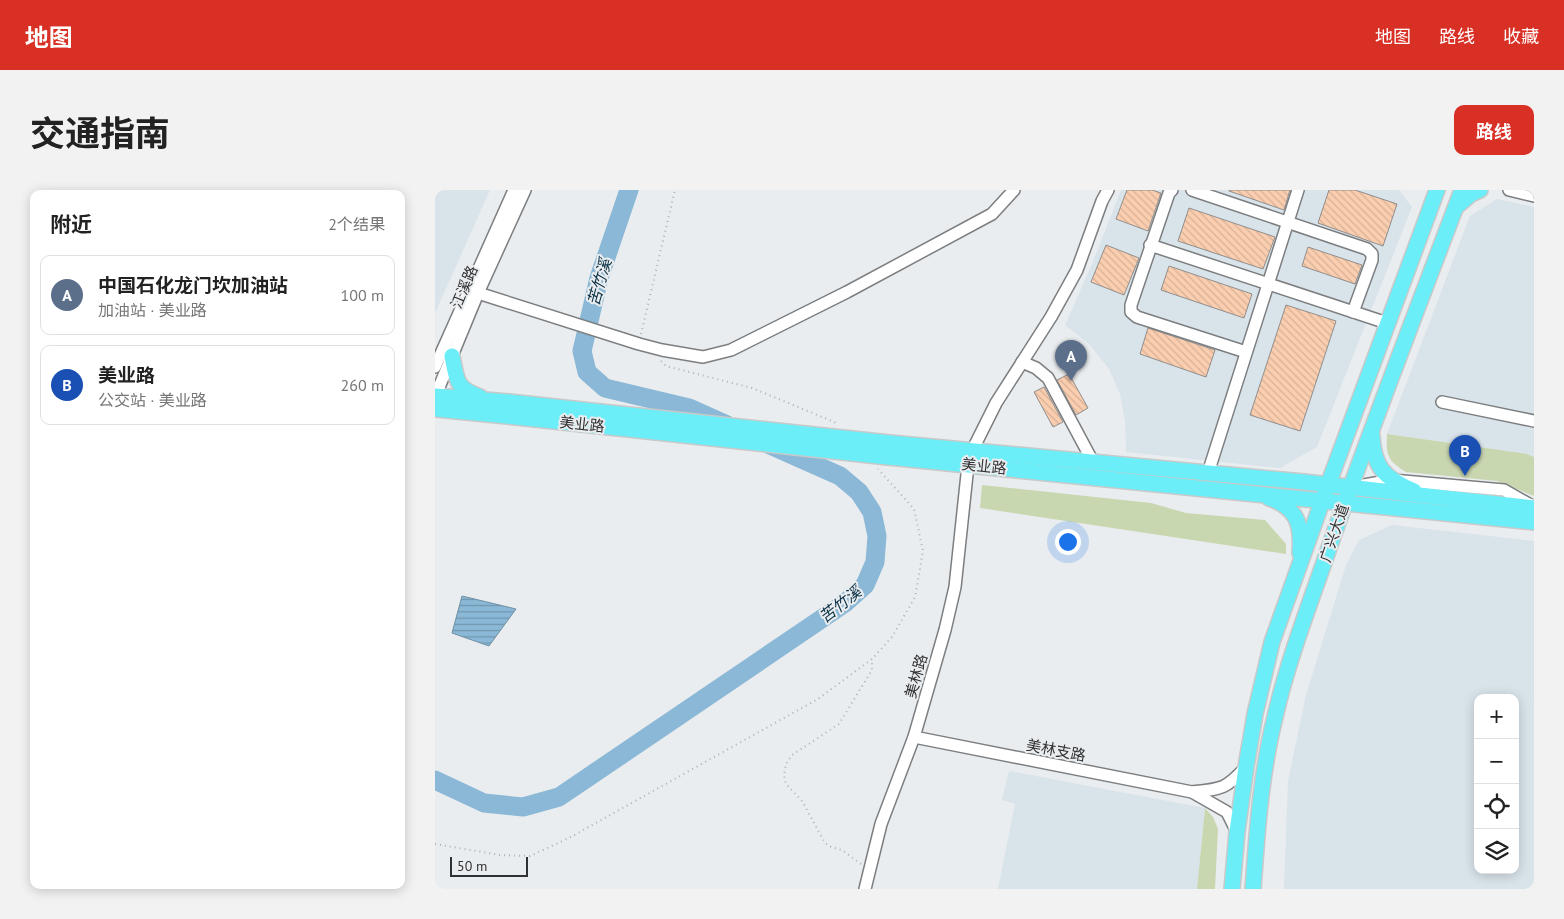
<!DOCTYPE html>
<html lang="zh">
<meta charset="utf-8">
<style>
:root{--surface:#fff;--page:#f2f2f2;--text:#222;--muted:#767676;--line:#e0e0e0;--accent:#d93025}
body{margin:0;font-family:"PT Sans","Noto Sans SC",sans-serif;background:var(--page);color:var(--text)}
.controls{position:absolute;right:15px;bottom:15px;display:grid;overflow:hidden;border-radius:10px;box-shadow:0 2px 12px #0003}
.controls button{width:45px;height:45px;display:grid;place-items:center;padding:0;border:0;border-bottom:1px solid var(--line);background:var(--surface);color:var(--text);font:25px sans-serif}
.scale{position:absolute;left:15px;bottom:12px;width:78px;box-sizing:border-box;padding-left:5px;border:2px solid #303132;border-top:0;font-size:14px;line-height:18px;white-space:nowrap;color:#303132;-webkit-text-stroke:4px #eaedef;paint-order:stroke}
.you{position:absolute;left:632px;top:351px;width:18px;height:18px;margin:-12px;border:4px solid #fff;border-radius:50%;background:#1a73e8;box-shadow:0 0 0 8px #1a73e833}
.badge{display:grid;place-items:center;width:32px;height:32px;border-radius:50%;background:var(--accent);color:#fff;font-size:16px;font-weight:700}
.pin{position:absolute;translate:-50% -41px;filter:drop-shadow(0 1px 2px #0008)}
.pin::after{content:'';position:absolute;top:26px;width:18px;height:15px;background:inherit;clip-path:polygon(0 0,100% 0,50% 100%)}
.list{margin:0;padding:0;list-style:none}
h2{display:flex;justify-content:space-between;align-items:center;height:65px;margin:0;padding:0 20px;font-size:21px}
h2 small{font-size:16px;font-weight:400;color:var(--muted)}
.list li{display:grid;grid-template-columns:32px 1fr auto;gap:15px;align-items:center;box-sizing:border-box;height:80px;margin:0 10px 10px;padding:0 10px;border:1px solid var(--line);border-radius:10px}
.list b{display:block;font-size:19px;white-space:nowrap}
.list p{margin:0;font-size:16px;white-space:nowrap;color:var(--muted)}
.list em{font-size:16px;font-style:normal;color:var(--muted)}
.icon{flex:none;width:28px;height:28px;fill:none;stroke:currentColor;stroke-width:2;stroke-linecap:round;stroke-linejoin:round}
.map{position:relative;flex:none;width:1099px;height:699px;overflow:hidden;border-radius:10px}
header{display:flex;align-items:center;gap:30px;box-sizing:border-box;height:70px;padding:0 25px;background:var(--accent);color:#fff}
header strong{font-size:24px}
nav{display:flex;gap:28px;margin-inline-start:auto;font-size:18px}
.intro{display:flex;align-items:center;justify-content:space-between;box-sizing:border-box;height:120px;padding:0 30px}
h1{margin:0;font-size:35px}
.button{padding:12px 22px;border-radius:10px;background:var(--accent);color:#fff;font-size:18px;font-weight:700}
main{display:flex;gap:30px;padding:0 30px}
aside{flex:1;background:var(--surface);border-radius:10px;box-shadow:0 2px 12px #0003}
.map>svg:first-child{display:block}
.built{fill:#d9e3ea;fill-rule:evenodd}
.green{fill:#c9d7b1}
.water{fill:url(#water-rules);stroke:#6f90a5}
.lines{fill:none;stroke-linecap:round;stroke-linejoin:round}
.river{stroke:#8ab8d6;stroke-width:19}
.building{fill:url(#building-back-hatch);stroke:#918e8c}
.minor-casing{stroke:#7c7e80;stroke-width:14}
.major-casing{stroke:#c9c9ca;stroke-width:18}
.path{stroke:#aeb1b2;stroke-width:2;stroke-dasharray:1 4;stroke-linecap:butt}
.minor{stroke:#fff;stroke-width:11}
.major{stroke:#6beef7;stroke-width:15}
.major-bridge-casing{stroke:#c9c9ca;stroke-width:18;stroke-linecap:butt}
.major-bridge{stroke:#6beef7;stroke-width:15}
.labels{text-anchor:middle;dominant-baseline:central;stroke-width:4;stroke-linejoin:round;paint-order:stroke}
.street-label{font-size:15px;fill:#303132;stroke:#eaedef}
.water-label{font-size:16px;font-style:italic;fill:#0a3146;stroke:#eaedef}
</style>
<header>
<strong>地图</strong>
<nav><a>地图</a><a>路线</a><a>收藏</a></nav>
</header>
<div class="intro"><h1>交通指南</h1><a class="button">路线</a></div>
<main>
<aside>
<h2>附近<small>2个结果</small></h2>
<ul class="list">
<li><span class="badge" style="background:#5c6f8a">A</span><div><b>中国石化龙门坎加油站</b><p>加油站 · 美业路</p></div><em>100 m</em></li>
<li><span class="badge" style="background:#1a4fb4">B</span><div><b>美业路</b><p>公交站 · 美业路</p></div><em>260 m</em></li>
</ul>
</aside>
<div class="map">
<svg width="1099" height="699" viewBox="0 0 1099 699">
<defs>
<pattern id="water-rules" width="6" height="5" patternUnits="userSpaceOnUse" patternTransform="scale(1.25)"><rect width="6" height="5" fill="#8ab8d6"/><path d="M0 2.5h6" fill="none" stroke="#7196ae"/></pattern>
<pattern id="building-back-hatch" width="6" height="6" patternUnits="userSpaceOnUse" patternTransform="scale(1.25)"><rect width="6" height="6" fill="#faceaf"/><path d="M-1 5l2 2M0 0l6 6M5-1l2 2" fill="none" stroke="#d7b197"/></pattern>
</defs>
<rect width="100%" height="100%" fill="#eaedef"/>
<g class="built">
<path d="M 0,0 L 55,0 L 0,123 Z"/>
<path d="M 686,0 L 964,0 L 977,17 L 882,257 L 845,278 L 691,262 L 690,231 L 685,204 L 674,179 L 654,154 L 630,135 L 657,74 Z"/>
<path d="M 1062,9 L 1099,17 L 1099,267 L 1092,264 L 952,244 L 1035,26 Z"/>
<path d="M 957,335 L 1099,351 L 1099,699 L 849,699 L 853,591 L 871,505 L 911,375 L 924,350 ZM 1043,508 L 1080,508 L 1080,680 L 1043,680 Z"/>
<path d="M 574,581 L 770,618 L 762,699 L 563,699 L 580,614 L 567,610 Z"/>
</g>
<g class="green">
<path d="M 952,244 L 1092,264 L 1099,267 L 1099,306 L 1062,291 L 971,282 C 952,270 951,266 952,244 Z"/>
<path d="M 547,295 L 716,313 L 751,323 L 830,330 L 851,354 L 851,364 L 545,318 Z"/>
<path d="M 770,618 L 778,627 L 783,639 L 780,699 L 762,699 Z"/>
</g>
<path class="water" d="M 27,406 L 81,419 L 54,456 L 17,443 Z"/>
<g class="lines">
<g class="river">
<path d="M 194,0 L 164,88 L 147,161 L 152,182 L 170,198 L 254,218 L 292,235"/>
<path d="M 0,590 L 49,613 L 88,617 L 124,607 L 410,413 L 430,395 L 440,372 L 442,346 L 437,322 L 424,302 L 405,286 L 333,254"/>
</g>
</g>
<g class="building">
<path d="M 692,0 L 717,0 L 726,3 L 713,41 L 681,29 Z"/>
<path d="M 794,0 L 855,0 L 849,20 L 794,1 Z"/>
<path d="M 894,0 L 920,0 L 962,14 L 948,56 L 883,33 Z"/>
<path d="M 754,18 L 840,47 L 828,79 L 743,51 Z"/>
<path d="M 671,55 L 704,68 L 689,105 L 656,92 Z"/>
<path d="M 873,57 L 927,75 L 920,94 L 867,76 Z"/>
<path d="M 734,76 L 817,104 L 809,128 L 726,100 Z"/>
<path d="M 851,115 L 901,131 L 865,241 L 815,225 Z"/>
<path d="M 713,138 L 780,160 L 771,187 L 705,164 Z"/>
<path d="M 634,184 L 653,218 L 641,225 L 622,190 Z"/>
<path d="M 609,197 L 628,232 L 618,237 L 599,202 Z"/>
</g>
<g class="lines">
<g class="minor-casing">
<g id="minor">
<path d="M 737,0 L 734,3 L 696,115 L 696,122 L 702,127 L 811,162"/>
<path d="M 757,0 L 932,59 L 937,64 L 937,70 L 918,122"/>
<path d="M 1074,0 L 1099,6"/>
<path d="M 715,55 L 952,133"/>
<path d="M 43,103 L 204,154 L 227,160 L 268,167 L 296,160 L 412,102 L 557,24 L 579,0"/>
<path d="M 587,172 L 601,178 L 613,188 L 658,272"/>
<path d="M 0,177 L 79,0"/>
<path d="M 0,207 L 43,103 L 90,0"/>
<path d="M 1007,212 L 1099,231"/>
<path d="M 537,261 L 561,213 L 616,127 L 642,80 L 667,11 L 673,0"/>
<path d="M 773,283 L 863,0"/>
<path d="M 929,295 L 957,290 L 1069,300 L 1097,316"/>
<path d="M 479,547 L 757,602 C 787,599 791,599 811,577"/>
<path d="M 757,602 L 792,622 L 802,642"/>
<path d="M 430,699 L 446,634 L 479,547 L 510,440 L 520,397 L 533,275"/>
</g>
</g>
<g class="major-casing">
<g id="major">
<path d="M 1022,16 L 1036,4 L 1045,0"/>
<path d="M 17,166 C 22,190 20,198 45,207"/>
<path d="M 0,206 L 74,212"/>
<path d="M 0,219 L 72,226"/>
<path d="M 937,245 C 938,277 950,289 979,301"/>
<path d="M 455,253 L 869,292 L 1099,318"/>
<path d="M 453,267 L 1099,332"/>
<path d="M 834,308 C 863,318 867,335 865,363"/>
<path d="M 797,699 L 802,642 L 811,577 L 820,524 L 837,452 L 893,295 L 1002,0"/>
<path d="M 818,699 C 822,641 826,583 840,527 C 853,470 874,416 893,361 C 935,240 982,120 1027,0"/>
</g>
</g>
<g class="path">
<path d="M 206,144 L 240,0"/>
<path d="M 226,171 L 231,176 L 317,198 L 404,234"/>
<path d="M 0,654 L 65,665 L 95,666 L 134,648 L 383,509 L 437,469 L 457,447 L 480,407 L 488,361 L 479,319 L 443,279"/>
<path d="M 426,674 L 407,660 L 396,657 L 390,653 L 367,611 L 351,594 L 349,585 L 351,574 L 357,565 L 404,534 L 437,480 L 437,469"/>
</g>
<use href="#minor" class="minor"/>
<use href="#major" class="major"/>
<g class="major-bridge-casing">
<g id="major-bridge">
<path d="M 74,212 L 455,253"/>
<path d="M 72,226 L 453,267"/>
</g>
</g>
<use href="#major-bridge" class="major-bridge"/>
</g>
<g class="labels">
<g class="street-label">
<text transform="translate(29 97) rotate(-67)">江溪路</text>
<text transform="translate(147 234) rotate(6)">美业路</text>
<text transform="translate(549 276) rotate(6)">美业路</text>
<text transform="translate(899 343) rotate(-71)">广兴大道</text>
<text transform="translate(481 486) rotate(-74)">美林路</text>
<text transform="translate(621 560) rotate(11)">美林支路</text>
</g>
<g class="water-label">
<text transform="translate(164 92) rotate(-74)">苦竹溪</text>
<text transform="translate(405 414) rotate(-38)">苦竹溪</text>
</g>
</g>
</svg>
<div class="controls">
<button>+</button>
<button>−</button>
<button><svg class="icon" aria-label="locate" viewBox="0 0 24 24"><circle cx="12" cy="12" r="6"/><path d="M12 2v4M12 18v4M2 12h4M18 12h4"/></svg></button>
<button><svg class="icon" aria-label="layers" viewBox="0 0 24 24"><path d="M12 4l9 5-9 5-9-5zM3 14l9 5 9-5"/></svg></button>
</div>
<div class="scale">50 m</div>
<div class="you"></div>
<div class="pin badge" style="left:636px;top:191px;background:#5c6f8a">A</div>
<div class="pin badge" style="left:1030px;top:286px;background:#1a4fb4">B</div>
</div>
</main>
